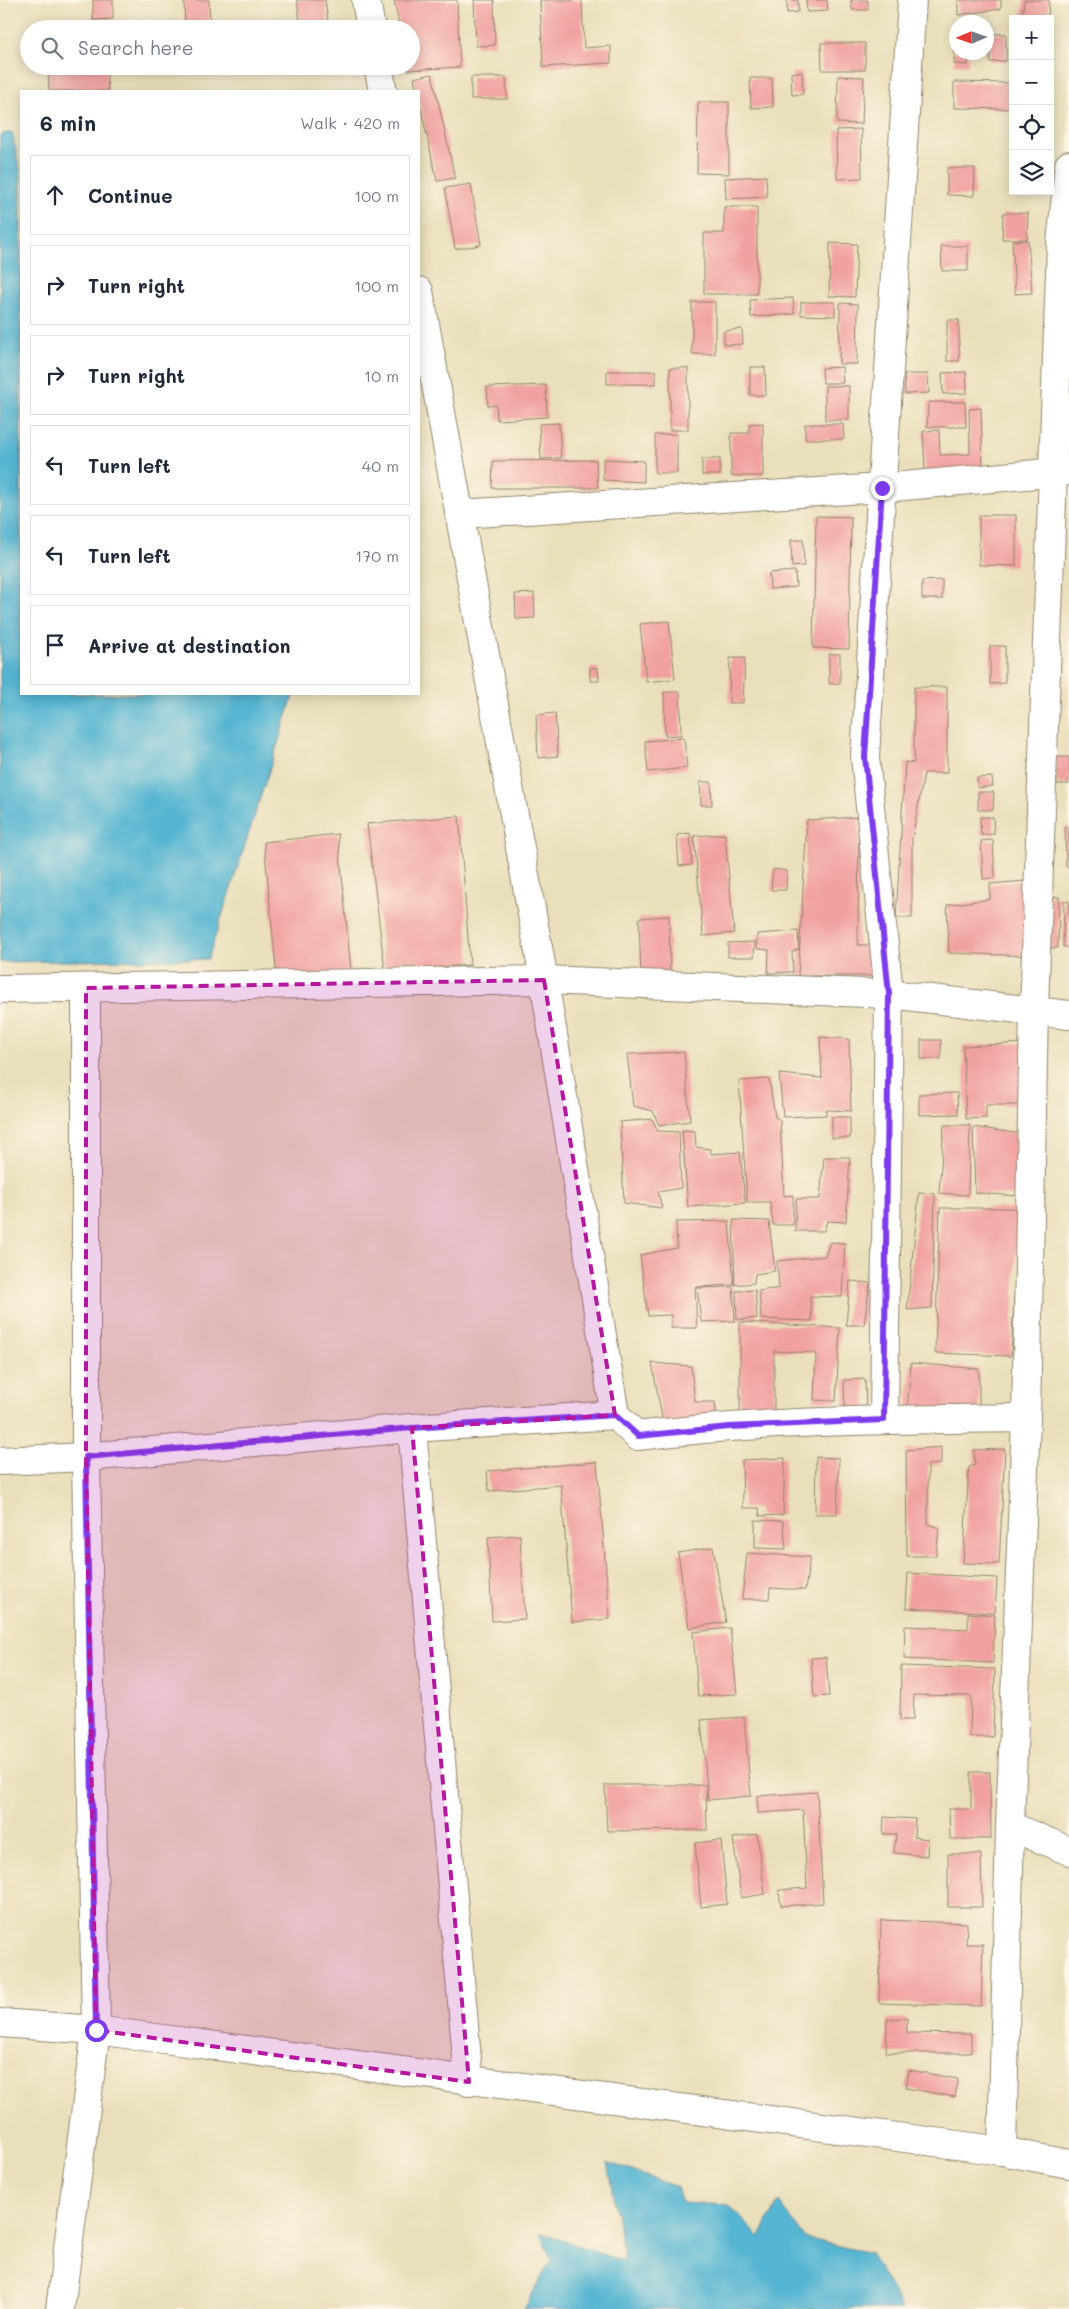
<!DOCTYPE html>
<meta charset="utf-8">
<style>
:root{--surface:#fff;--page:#f6f6f7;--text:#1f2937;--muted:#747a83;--line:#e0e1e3}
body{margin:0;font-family:Mali,sans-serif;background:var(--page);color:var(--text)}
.controls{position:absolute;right:15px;top:15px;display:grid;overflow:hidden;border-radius:0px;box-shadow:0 2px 12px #0003}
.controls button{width:45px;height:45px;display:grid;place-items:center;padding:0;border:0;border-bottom:1px solid var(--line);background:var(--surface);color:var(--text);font:25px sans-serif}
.compass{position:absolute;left:949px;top:15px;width:45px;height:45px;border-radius:50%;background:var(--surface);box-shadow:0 2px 12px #0003;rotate:268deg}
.stop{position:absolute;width:15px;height:15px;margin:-11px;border:4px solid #7c3aed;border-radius:50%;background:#fff}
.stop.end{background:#7c3aed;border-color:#fff;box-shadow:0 1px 5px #0008}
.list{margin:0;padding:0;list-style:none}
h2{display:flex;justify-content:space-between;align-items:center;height:65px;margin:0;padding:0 20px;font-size:21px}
h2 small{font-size:16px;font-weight:400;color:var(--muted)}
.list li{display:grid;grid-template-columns:32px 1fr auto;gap:15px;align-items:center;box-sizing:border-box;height:80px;margin:0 10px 10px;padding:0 10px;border:1px solid var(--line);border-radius:0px}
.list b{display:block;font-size:19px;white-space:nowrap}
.list em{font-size:16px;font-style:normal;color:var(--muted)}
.icon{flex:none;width:28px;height:28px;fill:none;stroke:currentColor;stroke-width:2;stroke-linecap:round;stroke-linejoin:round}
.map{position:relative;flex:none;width:1069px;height:2309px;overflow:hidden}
.search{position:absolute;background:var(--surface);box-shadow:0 2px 12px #0003;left:20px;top:20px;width:400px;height:55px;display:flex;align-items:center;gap:12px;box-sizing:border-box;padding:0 18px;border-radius:28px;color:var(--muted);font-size:19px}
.panel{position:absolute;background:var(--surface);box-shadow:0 2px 12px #0003;left:20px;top:90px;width:400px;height:605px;border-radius:0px}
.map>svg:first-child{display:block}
.water{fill:#54b5d2;stroke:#487078}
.building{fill:#f1a2a0}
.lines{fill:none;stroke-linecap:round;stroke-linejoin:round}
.minor-casing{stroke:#92846c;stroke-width:30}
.minor{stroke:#fff;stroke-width:28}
.route{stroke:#7c3aed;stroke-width:6}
.marked{fill:#b5179e;fill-opacity:0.2;stroke:#b5179e;stroke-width:4;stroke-dasharray:10 6;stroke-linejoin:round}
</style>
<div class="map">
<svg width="1069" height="2309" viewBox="0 0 1069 2309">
<rect width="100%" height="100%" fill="#fcf5e5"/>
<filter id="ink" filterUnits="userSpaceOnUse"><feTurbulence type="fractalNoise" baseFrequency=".02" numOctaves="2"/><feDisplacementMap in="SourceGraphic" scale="10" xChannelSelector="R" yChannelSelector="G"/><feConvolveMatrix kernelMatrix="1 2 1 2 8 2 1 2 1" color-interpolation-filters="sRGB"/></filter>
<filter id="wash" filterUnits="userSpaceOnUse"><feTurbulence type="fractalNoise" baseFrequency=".0096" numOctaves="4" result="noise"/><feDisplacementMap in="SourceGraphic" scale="20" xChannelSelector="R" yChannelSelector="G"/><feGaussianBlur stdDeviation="1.12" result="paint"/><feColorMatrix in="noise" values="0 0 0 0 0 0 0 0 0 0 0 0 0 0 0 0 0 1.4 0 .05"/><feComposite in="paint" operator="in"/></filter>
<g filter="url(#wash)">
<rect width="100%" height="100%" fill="#eadfbb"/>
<g class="water">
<path d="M 12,132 L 21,175 L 21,694 L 292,694 L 293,697 L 208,959 L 0,962 L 0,135 Z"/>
<path d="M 607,2162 L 677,2187 L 682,2203 L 729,2205 L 759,2237 L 779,2202 L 805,2238 L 870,2253 L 902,2309 L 524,2309 L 551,2260 L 541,2233 L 625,2262 Z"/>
</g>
<g id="blocks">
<g class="building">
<path d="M 93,0 L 113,0 L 113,19 L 93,20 Z"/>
<path d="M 184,0 L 209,0 L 210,29 L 185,29 Z"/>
<path d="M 297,0 L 325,0 L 329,29 L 301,29 Z"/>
<path d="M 394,0 L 457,0 L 460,67 L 408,70 L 407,66 L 411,66 L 411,29 L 400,29 Z"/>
<path d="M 474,0 L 494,0 L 495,45 L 476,46 Z"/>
<path d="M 540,0 L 582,0 L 584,48 L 611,46 L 611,63 L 543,67 Z"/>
<path d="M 787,0 L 798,0 L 798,12 L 787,13 Z"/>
<path d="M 806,0 L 827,0 L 828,11 L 807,12 Z"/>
<path d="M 851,0 L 868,0 L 868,10 L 852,10 Z"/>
<path d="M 958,0 L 1001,0 L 1001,9 L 958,15 Z"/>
<path d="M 1024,0 L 1049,0 L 1048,19 L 1022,19 Z"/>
<path d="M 955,32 L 956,52 L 968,52 L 968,65 L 954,64 Z"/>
<path d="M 990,34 L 1006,34 L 1006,61 L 990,62 Z"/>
<path d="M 821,43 L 865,43 L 865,70 L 822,70 Z"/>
<path d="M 48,66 L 106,66 L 108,91 L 49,91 Z"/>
<path d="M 802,72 L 803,94 L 792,95 L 791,73 Z"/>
<path d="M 432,74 L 455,178 L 437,181 L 419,100 L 419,91 L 417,91 L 414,78 Z"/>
<path d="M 838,76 L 864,77 L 862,124 L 837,123 Z"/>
<path d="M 471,77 L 506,77 L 507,99 L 471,99 Z"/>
<path d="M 750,78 L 772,78 L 773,107 L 751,108 Z"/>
<path d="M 954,82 L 1013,83 L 1013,109 L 954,108 Z"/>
<path d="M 698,102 L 729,102 L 729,174 L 697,173 Z"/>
<path d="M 861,129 L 862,178 L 837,179 L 836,130 Z"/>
<path d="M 947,168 L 975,168 L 974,196 L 947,195 Z"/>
<path d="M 766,176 L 767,197 L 726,199 L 725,178 Z"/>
<path d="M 471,184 L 481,245 L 455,249 L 445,188 Z"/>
<path d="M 724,207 L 757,207 L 757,294 L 704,294 L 704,233 L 724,233 Z"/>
<path d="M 1003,213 L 1028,213 L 1027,239 L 1002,239 Z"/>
<path d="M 1028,240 L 1032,293 L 1015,294 L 1012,241 Z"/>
<path d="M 830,243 L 857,244 L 855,297 L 829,296 Z"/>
<path d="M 941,246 L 968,246 L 968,271 L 942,271 Z"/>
<path d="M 793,298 L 794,314 L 751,317 L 750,300 Z"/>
<rect x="692" y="302" width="23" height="52"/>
<path d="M 801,302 L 835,302 L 835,316 L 801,315 Z"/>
<path d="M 840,303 L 858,304 L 857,364 L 839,364 Z"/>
<rect x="947" y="320" width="12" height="41"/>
<path d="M 742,329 L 743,344 L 724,345 L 724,331 Z"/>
<path d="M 750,367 L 765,367 L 766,395 L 750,395 Z"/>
<path d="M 842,367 L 843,383 L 823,383 L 822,368 Z"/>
<rect x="670" y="368" width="18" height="62"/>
<rect x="607" y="371" width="49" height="13"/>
<path d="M 966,372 L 967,393 L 943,394 L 942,373 Z"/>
<path d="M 904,374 L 928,374 L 929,393 L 905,394 Z"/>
<path d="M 546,385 L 547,417 L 497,420 L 496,405 L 488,406 L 487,387 Z"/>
<rect x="825" y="386" width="24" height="34"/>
<path d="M 928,402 L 965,402 L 966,427 L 927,427 Z"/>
<path d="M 981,408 L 983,469 L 925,471 L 923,431 L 939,430 L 940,455 L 970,454 L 969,409 Z"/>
<path d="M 559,423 L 561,458 L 541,459 L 539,424 Z"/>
<path d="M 763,423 L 763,476 L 731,476 L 731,433 L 749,433 L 749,424 Z"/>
<path d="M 805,424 L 843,424 L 844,439 L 805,439 Z"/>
<path d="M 677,434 L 677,473 L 655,473 L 655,435 Z"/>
<path d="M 603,459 L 644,461 L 644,482 L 603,480 Z"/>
<rect x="702" y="459" width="18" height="16"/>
<path d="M 596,460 L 598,488 L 492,488 L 493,461 Z"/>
<path d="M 979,515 L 1016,515 L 1016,566 L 979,565 Z"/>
<path d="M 816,516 L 851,517 L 849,649 L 813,648 Z"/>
<path d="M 791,540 L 803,540 L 804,566 L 792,567 Z"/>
<path d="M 795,571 L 796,587 L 770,589 L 769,573 Z"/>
<path d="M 942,580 L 942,599 L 922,599 L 922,581 Z"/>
<path d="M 534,593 L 535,618 L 516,619 L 515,594 Z"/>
<path d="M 669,621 L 675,679 L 646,682 L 640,624 Z"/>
<path d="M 990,646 L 1005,646 L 1005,683 L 990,684 Z"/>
<path d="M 829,654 L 840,654 L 840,683 L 829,684 Z"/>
<path d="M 730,658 L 745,658 L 743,703 L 729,703 Z"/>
<path d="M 590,668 L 598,668 L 599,681 L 590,681 Z"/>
<path d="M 914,687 L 947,687 L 947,773 L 924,773 L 912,839 L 912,918 L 896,918 L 905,762 L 914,763 Z"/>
<path d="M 664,692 L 680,692 L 681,735 L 665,736 Z"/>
<path d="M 555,713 L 558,756 L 538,758 L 536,715 Z"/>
<path d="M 684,738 L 687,768 L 648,772 L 645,741 Z"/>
<path d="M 1056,757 L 1069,757 L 1069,784 L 1057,784 Z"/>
<path d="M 992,777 L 993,786 L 978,788 L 977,778 Z"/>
<path d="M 700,782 L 711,782 L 712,805 L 701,805 Z"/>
<path d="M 978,792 L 994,792 L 993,810 L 978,810 Z"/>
<path d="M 459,816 L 470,965 L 385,971 L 367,824 Z"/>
<path d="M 859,817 L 858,945 L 877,945 L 879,976 L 798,976 L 807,820 Z"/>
<path d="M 980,817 L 993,817 L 994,834 L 981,835 Z"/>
<path d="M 1065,827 L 1069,827 L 1069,867 L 1066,867 Z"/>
<path d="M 690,833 L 692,865 L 679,866 L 677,835 Z"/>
<path d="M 338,834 L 351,971 L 277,979 L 264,842 Z"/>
<path d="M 725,834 L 734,933 L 703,936 L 694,836 Z"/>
<path d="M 993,840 L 995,878 L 983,879 L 981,841 Z"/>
<path d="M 773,869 L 787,871 L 786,890 L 771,890 Z"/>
<path d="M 1025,881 L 1030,956 L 949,953 L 947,905 L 990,899 L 990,884 Z"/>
<path d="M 1048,897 L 1059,897 L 1058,948 L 1047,948 Z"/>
<path d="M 1064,901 L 1069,901 L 1069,947 L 1063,947 Z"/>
<path d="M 669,916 L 670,976 L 641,979 L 639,918 Z"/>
<path d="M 798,931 L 799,949 L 792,952 L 793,972 L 768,973 L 769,950 L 757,949 L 757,934 Z"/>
<path d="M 755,942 L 754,957 L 728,957 L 728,943 Z"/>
<path d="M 820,1037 L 849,1039 L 851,1111 L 826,1110 L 826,1115 L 783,1117 L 779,1074 L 822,1078 Z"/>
<rect x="921" y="1040" width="20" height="19"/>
<path d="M 1026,1043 L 1028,1105 L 986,1105 L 986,1118 L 966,1119 L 963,1046 Z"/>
<path d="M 684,1052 L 690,1121 L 659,1125 L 653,1111 L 633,1106 L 627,1054 Z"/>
<path d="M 769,1079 L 775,1117 L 780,1120 L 784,1196 L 793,1195 L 793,1225 L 773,1225 L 770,1202 L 747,1202 L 739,1081 Z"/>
<path d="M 957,1093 L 958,1114 L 919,1115 L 919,1094 Z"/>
<rect x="832" y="1117" width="18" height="21"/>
<path d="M 652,1119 L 658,1131 L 679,1132 L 681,1188 L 658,1192 L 662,1208 L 624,1203 L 620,1122 Z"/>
<path d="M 944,1125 L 970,1125 L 968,1195 L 939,1193 Z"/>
<path d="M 973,1127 L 1022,1134 L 1019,1196 L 975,1193 Z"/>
<path d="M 682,1130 L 695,1131 L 696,1147 L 710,1149 L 711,1154 L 740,1152 L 745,1203 L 688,1207 Z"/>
<path d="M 824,1157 L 850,1157 L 846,1222 L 827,1221 L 824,1231 L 795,1231 L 796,1199 L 820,1199 Z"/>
<path d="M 919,1193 L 935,1194 L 932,1308 L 907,1310 Z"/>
<path d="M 940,1208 L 1019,1208 L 1011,1356 L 935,1353 Z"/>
<path d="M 733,1220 L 769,1221 L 775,1271 L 755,1274 L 754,1283 L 735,1285 Z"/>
<path d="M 729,1221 L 734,1285 L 695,1287 L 697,1328 L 671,1328 L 671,1315 L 648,1316 L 640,1255 L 677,1248 L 676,1222 Z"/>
<path d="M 830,1242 L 845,1243 L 842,1297 L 810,1296 L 812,1321 L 761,1319 L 759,1291 L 779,1288 L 777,1261 L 825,1256 Z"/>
<path d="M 850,1281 L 870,1283 L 864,1325 L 846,1325 Z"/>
<path d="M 733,1287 L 735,1321 L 701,1322 L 697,1288 Z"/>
<path d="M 755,1290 L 757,1318 L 737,1320 L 736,1291 Z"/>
<path d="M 740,1322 L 840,1328 L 836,1401 L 814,1400 L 816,1353 L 774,1351 L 774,1417 L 740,1415 Z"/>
<path d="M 652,1363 L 691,1366 L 695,1402 L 715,1402 L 717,1420 L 663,1423 Z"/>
<path d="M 911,1363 L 979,1369 L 979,1414 L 907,1412 Z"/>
<path d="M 865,1379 L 866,1408 L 845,1410 L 844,1380 Z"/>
<path d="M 941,1447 L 941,1464 L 928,1465 L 928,1524 L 939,1528 L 936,1556 L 907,1556 L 906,1450 Z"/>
<path d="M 1005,1449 L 999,1564 L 963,1563 L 969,1467 L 975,1465 L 974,1450 Z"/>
<path d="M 816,1457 L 839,1458 L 837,1514 L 815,1514 Z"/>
<path d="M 785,1458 L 783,1515 L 760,1516 L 759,1508 L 743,1508 L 742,1460 Z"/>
<path d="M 597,1462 L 610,1619 L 572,1622 L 561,1485 L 489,1491 L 487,1471 Z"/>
<path d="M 755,1520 L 783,1521 L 786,1549 L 755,1548 Z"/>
<path d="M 520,1535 L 525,1619 L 492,1621 L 488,1537 Z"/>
<path d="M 713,1547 L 726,1622 L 689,1628 L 678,1553 Z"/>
<path d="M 747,1553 L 810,1557 L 805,1590 L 770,1588 L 769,1599 L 742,1599 Z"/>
<path d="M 908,1573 L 997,1578 L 995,1613 L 906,1608 Z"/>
<path d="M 968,1613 L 995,1615 L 993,1663 L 904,1659 L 905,1626 L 968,1629 Z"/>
<path d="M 730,1628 L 737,1694 L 698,1696 L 693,1632 Z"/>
<path d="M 826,1657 L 829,1696 L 814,1697 L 811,1658 Z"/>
<path d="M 901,1666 L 995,1669 L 993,1737 L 970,1737 L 971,1696 L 914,1695 L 913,1720 L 900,1720 Z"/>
<path d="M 744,1717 L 751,1796 L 708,1800 L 701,1720 Z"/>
<path d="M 971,1772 L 990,1772 L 991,1839 L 950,1839 L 949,1809 L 971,1809 Z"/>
<path d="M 605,1785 L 706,1785 L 707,1830 L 607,1831 Z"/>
<path d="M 817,1792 L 823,1903 L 781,1906 L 779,1890 L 807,1888 L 803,1810 L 758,1813 L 757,1796 Z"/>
<path d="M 884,1817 L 915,1819 L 914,1837 L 928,1839 L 927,1856 L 894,1853 L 896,1834 L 883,1834 Z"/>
<path d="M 757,1834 L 765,1894 L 741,1898 L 733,1838 Z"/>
<path d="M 721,1840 L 727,1904 L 701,1907 L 695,1843 Z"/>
<path d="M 948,1854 L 981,1854 L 982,1907 L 948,1907 Z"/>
<path d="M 881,1920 L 967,1923 L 966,1944 L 983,1944 L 981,2006 L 879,2003 Z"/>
<path d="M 907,2018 L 907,2033 L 971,2034 L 971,2053 L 886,2053 L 887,2019 Z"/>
<path d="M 909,2070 L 958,2079 L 955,2097 L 906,2088 Z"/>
</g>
</g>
</g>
<g filter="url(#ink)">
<use href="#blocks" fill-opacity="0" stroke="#92846c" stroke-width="1"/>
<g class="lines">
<g class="minor-casing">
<g id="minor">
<path d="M 366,0 L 371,29"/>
<path d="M 378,66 L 383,91"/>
<path d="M 419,291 L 544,980 L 615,1415 L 637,1436 C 766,1420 896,1420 1026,1418"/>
<path d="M 459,514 L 882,488 L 1069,471"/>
<path d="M 0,989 L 544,980 L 889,994 L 1069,1015"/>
<path d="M 884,1420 L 889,994 L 865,757 L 912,0"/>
<path d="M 412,1428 L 469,2082"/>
<path d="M 0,1461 L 86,1457 L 412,1428 L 615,1415"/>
<path d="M 1010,1826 L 1069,1851"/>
<path d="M 0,2023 L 96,2030 L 1002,2151 L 1069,2164"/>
<path d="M 1002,2151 L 1010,1826 L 1026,1418 L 1034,1010 L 1061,244 L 1069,165"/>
<path d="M 60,2309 L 96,2030 L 86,1457 L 86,988"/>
</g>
</g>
<use href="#minor" class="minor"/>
</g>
</g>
<g class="lines" filter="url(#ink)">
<path class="route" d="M 96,2030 L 86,1457 L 412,1428 L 615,1415 L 638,1436 L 729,1427 L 884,1420 L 889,994 L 865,757 L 882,488"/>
</g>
<path class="marked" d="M 544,980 L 615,1415 L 412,1428 L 469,2082 L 96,2030 L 86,1457 L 86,988 Z"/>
</svg>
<div class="controls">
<button>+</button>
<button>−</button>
<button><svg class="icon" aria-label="locate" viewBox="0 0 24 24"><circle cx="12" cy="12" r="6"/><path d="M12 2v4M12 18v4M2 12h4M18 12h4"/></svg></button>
<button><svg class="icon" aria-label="layers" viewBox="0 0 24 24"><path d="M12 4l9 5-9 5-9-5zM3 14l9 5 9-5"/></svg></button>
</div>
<svg class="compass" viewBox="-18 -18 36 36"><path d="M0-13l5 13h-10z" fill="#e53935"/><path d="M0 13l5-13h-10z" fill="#747a83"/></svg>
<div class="stop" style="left:96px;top:2030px"></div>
<div class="stop end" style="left:882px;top:488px"></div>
<div class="search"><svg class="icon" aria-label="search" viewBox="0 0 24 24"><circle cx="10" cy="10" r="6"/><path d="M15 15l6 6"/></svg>Search here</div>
<section class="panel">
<h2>6 min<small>Walk · 420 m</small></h2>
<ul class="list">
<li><svg class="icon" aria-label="ahead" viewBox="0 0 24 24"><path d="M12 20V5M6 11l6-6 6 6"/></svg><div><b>Continue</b></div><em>100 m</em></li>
<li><svg class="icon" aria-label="right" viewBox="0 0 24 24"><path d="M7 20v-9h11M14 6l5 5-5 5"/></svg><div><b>Turn right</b></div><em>100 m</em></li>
<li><svg class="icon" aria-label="right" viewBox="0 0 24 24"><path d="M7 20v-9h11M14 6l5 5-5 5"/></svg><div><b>Turn right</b></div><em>10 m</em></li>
<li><svg class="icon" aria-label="left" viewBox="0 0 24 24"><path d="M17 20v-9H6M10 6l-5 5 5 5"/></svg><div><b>Turn left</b></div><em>40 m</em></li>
<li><svg class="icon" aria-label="left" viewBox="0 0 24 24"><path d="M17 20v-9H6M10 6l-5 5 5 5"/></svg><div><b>Turn left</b></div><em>170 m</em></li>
<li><svg class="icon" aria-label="arrive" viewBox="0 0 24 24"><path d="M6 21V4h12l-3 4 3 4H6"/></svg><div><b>Arrive at destination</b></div></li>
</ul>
</section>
</div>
